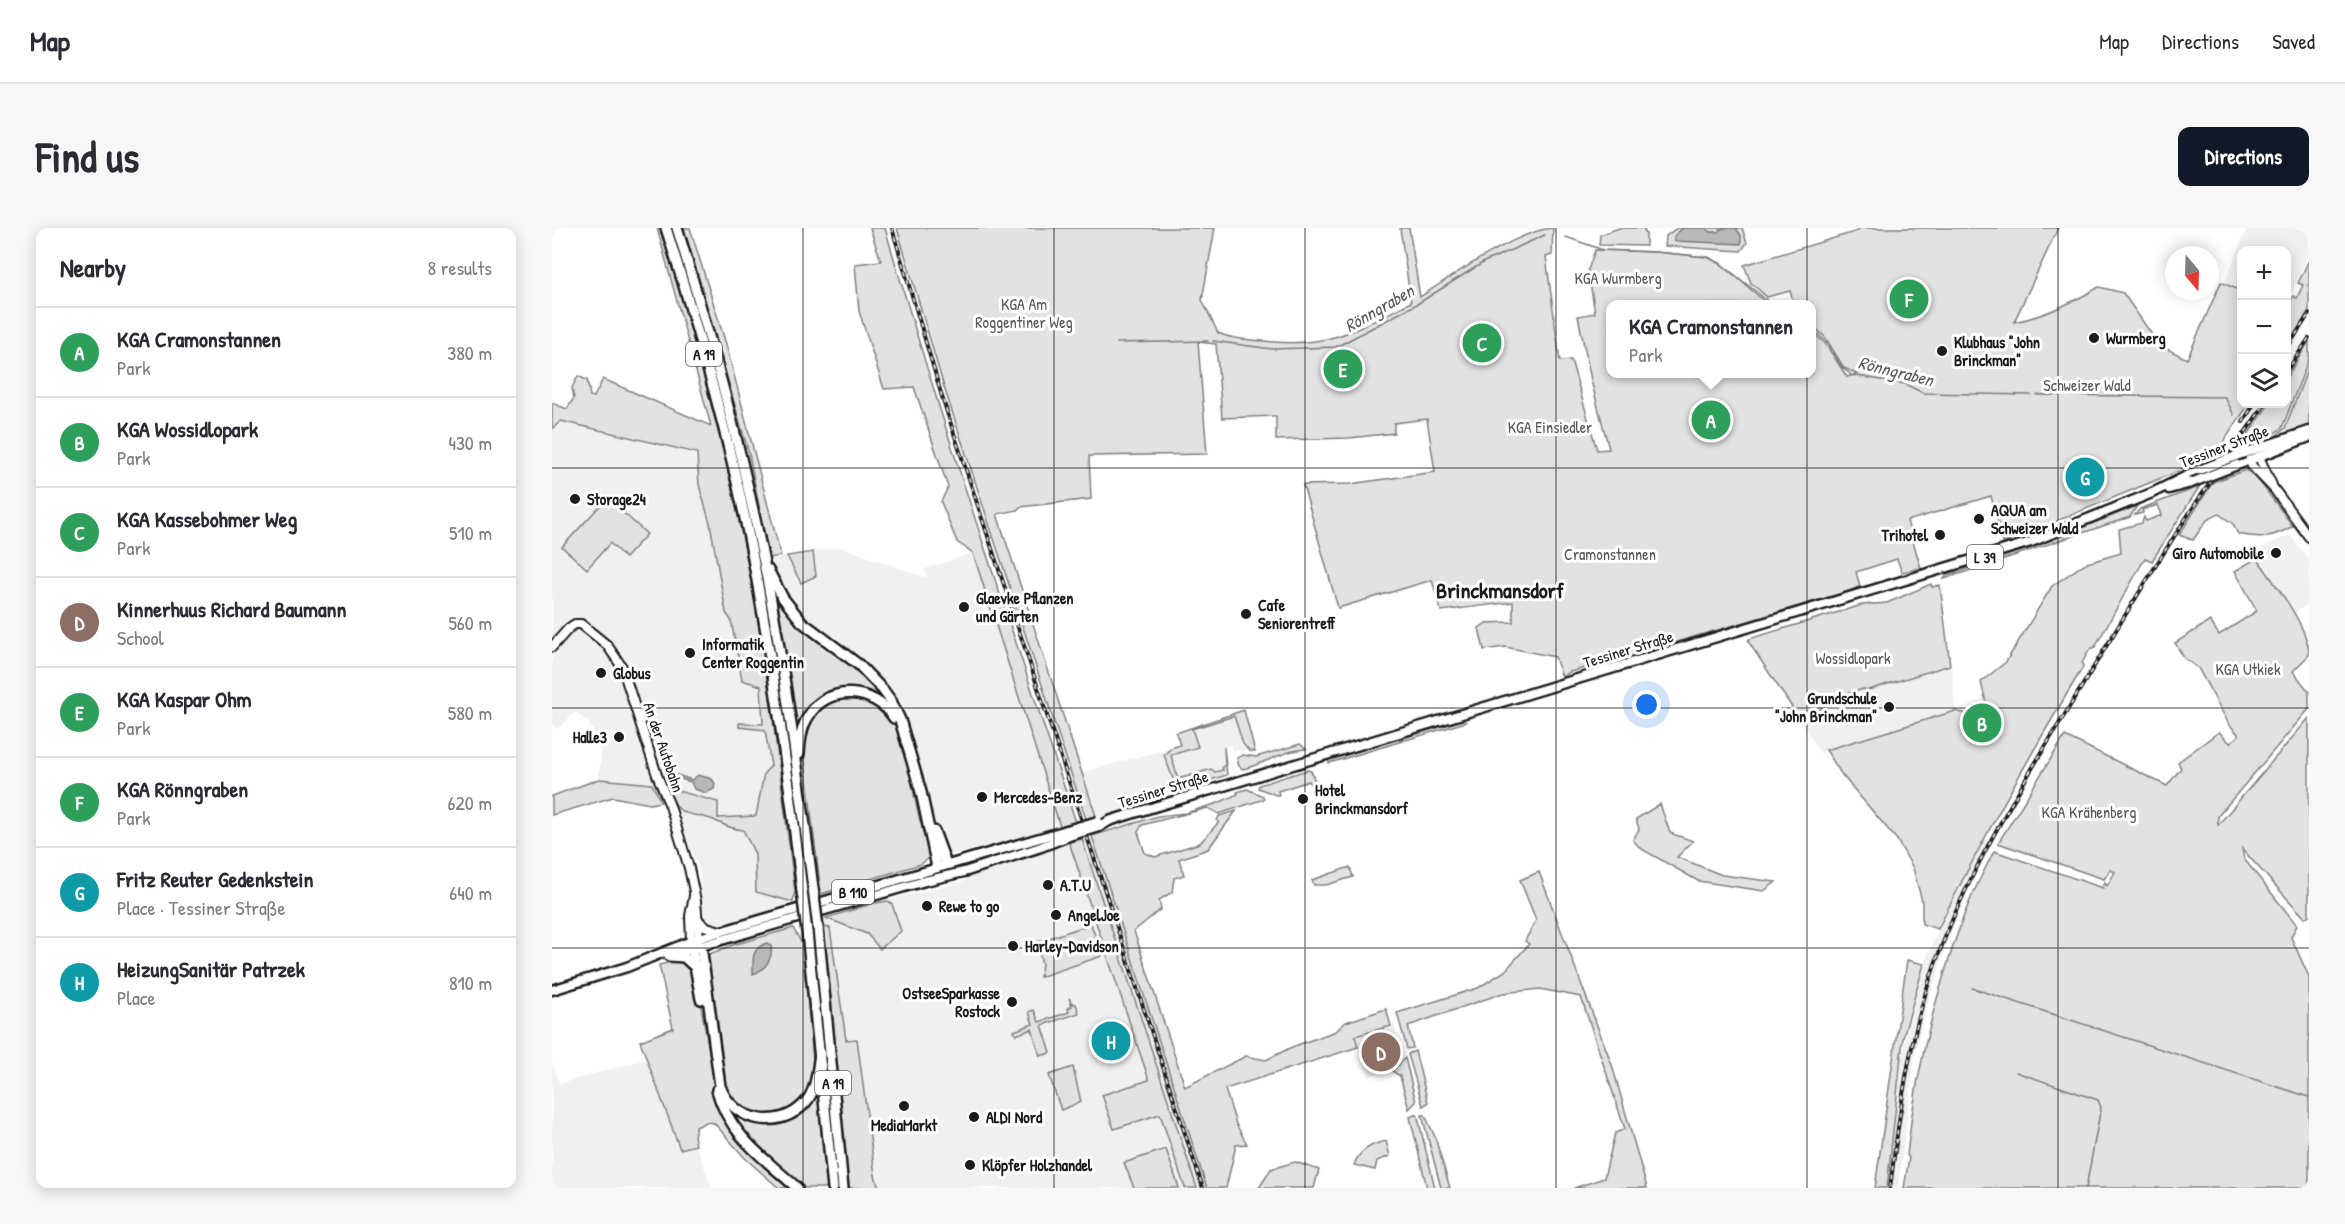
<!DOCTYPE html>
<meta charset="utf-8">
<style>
:root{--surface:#fff;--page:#f7f7f7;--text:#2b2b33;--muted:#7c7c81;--line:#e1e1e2;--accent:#111827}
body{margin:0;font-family:"Patrick Hand",sans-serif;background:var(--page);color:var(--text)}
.controls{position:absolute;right:18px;top:18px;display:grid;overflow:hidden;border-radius:12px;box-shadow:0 3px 15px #0003}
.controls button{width:54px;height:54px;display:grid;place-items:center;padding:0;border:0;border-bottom:2px solid var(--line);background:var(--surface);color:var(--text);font:30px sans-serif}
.compass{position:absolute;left:1613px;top:18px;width:54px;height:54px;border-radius:50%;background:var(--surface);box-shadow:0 3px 15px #0003;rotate:161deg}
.you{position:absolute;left:1095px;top:477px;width:21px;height:21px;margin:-15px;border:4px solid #fff;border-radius:50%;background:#1a73e8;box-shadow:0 0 0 9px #1a73e833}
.badge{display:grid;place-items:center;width:39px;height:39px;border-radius:50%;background:var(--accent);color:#fff;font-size:20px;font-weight:700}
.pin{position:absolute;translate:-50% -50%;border:3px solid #fff;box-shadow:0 2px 6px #0006}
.popup{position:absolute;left:1054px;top:72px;width:210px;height:78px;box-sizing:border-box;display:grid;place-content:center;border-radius:12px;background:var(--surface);filter:drop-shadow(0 2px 4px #0005);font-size:20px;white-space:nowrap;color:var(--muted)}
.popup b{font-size:22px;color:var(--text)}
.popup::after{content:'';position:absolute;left:50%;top:100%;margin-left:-12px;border:12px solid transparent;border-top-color:var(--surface)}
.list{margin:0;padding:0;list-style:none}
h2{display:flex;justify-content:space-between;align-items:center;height:78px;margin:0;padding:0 24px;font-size:26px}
h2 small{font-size:20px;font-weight:400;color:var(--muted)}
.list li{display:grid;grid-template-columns:39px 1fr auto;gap:18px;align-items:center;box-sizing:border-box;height:90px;padding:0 24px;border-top:2px solid var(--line)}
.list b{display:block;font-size:22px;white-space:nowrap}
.list p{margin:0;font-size:20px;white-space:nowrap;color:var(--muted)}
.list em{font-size:20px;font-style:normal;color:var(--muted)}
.icon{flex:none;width:33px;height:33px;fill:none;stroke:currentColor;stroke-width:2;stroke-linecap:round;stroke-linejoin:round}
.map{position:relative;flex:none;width:1757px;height:960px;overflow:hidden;border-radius:12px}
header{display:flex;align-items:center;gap:36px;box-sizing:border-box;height:84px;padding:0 30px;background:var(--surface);border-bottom:2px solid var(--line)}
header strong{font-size:28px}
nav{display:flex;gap:33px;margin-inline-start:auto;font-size:21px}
.intro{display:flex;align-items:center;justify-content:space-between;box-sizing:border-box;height:144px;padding:0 36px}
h1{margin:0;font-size:42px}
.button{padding:15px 27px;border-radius:12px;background:var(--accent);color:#fff;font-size:21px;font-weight:700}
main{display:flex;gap:36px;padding:0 36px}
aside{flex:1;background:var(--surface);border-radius:12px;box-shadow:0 3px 15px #0003}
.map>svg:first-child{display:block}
.built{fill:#f0f0f0}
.green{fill:#e2e2e2;stroke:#7f7f7f;stroke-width:1.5}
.water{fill:#b8b8b8;stroke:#7a7a7a;stroke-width:1.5}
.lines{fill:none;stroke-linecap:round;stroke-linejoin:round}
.stream{stroke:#7a7a7a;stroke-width:1.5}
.secondary-casing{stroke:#1c1c1c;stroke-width:12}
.primary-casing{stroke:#1c1c1c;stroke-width:13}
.highway-casing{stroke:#1c1c1c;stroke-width:14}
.secondary{stroke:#fff;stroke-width:8}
.primary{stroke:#fff;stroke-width:8}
.highway{stroke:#fff;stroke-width:9}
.rail-casing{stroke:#1c1c1c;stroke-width:4}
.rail{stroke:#fff;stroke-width:1.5;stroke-dasharray:4.5;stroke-linecap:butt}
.primary-bridge-casing{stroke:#1c1c1c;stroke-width:13;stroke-linecap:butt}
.highway-bridge-casing{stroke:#1c1c1c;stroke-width:14;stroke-linecap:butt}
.primary-bridge{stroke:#fff;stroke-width:8}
.highway-bridge{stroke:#fff;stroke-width:9}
.grid{fill:none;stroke:#1c1c1c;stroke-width:1.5;stroke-opacity:0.55}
.poi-dot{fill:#1c1c1c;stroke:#fff;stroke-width:2}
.labels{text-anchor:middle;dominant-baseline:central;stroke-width:6;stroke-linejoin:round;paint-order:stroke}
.shield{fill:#fff;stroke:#606060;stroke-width:1.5}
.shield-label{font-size:15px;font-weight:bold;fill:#1c1c1c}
.park-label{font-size:16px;fill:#575757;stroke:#fff}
.poi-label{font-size:16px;font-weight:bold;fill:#1c1c1c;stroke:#fff;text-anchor:start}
.street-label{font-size:16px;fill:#1c1c1c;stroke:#fff}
.water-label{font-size:18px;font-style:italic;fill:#5a5a5a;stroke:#fff}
.district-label{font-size:22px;font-weight:bold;fill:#1c1c1c;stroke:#fff}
</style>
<header>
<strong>Map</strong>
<nav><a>Map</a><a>Directions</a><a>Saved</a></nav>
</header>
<div class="intro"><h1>Find us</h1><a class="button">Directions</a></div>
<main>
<aside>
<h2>Nearby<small>8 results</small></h2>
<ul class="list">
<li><span class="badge" style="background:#2e9e5b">A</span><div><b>KGA Cramonstannen</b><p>Park</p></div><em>380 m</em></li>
<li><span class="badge" style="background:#2e9e5b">B</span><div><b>KGA Wossidlopark</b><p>Park</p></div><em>430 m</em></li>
<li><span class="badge" style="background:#2e9e5b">C</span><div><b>KGA Kassebohmer Weg</b><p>Park</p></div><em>510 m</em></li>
<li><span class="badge" style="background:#8d6e63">D</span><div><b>Kinnerhuus Richard Baumann</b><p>School</p></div><em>560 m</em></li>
<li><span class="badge" style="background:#2e9e5b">E</span><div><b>KGA Kaspar Ohm</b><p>Park</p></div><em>580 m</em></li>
<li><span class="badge" style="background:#2e9e5b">F</span><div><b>KGA Rönngraben</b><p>Park</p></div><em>620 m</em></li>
<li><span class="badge" style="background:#0f9aa8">G</span><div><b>Fritz Reuter Gedenkstein</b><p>Place · Tessiner Straße</p></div><em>640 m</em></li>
<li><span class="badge" style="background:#0f9aa8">H</span><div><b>HeizungSanitär Patrzek</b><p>Place</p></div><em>810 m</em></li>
</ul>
</aside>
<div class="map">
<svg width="1757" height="960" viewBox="0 0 1757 960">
<rect width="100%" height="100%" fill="#fff"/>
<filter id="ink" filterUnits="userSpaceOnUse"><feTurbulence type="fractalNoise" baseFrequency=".0167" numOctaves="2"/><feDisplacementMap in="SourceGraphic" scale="12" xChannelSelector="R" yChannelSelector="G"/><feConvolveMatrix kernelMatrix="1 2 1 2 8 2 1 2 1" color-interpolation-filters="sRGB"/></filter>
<g filter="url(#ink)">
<g class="built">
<path d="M 1695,0 L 1747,0 L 1757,5 L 1757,24 L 1735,75 L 1734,22 L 1690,22 L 1689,63 L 1672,56 Z"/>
<path d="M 9,193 L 145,225 L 147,257 L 158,295 L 174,385 L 209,458 L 211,496 L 188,495 L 213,502 L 219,538 L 229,543 L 245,664 L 242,666 L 243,674 L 169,697 L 156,694 L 150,683 L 148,645 L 116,561 L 100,556 L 47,551 L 49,525 L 44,507 L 36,494 L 23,484 L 6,501 L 0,497 L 0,201 Z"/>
<path d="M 1735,308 L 1739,308 L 1757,332 L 1757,376 L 1742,385 L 1701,324 Z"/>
<path d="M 289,319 L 375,350 L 373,341 L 421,325 L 508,598 L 413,624 L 397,626 L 393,622 L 369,555 L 348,480 L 329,449 L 249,385 L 233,363 L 217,330 Z"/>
<path d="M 1400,437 L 1403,483 L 1274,522 L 1269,526 L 1249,493 L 1293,466 L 1313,461 L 1314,463 Z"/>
<path d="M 692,482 L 703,524 L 681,522 L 678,517 L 672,519 L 675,547 L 545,590 L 530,545 L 628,517 L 624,505 Z"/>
<path d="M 540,608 L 572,707 L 655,960 L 645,960 L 530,611 Z"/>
<path d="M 1431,611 L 1441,614 L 1416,661 L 1397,708 L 1371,791 L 1363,826 L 1346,960 L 1327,960 L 1347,840 L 1372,736 L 1407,655 Z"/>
<path d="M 517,614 L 633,960 L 311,960 L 279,700 L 272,698 L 271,691 L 323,675 L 412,653 L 419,648 Z"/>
<path d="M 842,797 L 851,828 L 842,840 L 817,849 L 803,808 Z"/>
<path d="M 94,831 L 100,841 L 128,921 L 144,917 L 160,960 L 0,960 L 0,834 L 7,856 Z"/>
</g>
<g class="green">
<path d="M 105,0 L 109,0 L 114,18 C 145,119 173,221 194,325 C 217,439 228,550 243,663 L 241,674 L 204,664 L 203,626 L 191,602 C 174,600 172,596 159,591 C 134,583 127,592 116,560 L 166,574 L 166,590 L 204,588 L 212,545 L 219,538 L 213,502 L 187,499 L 187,495 L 211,496 L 209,458 L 190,452 L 179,392 L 174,385 L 158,295 L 147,257 L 145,225 L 9,193 L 0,201 L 0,175 L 15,181 L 22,170 L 20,160 L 26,148 L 35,152 L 38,168 L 42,169 L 51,151 L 159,198 Z"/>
<path d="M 132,0 L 138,0 L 174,116 L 229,328 L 217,330 L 197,226 Z"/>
<path d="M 318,0 L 333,0 C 391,200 458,397 524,594 L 508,598 L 421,325 L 405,314 L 389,274 L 396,259 L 362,159 L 332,161 L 307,83 L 303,36 L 329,33 Z"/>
<path d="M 345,0 L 663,0 L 650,72 L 666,105 C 680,111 696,112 711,113 C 776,121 804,102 859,74 L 848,0 L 857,0 L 868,69 C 898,49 966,2 1001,0 L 1000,27 L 994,29 L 1008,133 L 1019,132 L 1045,222 L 1057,221 L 1039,152 L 1026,88 L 1043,85 L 1036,42 L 1043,22 L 1103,24 L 1155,29 L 1169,36 L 1216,76 L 1058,76 L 1058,146 L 1260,146 L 1260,104 L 1273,115 L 1295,149 L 1305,146 L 1292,140 L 1273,109 L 1260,97 L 1260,76 L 1242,76 L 1238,63 L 1215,69 L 1199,55 L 1192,37 L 1306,3 L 1306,0 L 1506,0 L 1462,94 C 1493,88 1520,75 1547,59 L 1571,65 L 1607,117 L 1635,131 L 1669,54 L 1689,63 L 1690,176 L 1697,176 L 1664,225 L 1641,237 L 1451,315 L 1439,268 L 1355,293 L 1369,340 L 1350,344 L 1345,331 L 1304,344 L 1308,358 L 1296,364 L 1131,412 L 1066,433 L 1062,432 L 1018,444 L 1010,449 L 1003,429 L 953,419 L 932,422 L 927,400 L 934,395 L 961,394 L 961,374 L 889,383 L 880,352 L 786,380 L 751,257 L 798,256 L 883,244 L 875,191 L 842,195 L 842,205 L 797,210 L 724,212 L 724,188 L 670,190 L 664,116 L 646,114 L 655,226 L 537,228 L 539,271 L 468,279 L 465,282 L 445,286 L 544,588 L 534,591 L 392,159 Z"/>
<path d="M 1067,0 L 1091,0 L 1094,6 L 1094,18 L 1047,17 L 1048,7 Z"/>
<path d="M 1125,0 L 1190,0 L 1195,15 L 1189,23 L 1113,18 L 1114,8 Z"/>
<path d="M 1757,32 L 1757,82 L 1735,119 L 1735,81 L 1741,68 L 1745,70 L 1751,57 L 1746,55 Z"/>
<path d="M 1757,113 L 1757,130 L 1730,200 L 1721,206 L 1687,219 L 1717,176 L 1734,176 L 1735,149 Z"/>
<path d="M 1757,137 L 1757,197 L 1721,210 L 1733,200 Z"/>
<path d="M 1694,242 L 1704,249 L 1741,298 C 1720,310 1710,311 1686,306 L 1681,296 L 1667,286 L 1655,292 L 1641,312 L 1627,307 L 1661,254 Z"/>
<path d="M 1647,259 L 1600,333 L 1593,330 L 1543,419 L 1538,421 L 1530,435 L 1531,439 C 1479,525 1430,611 1386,701 L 1370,696 L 1370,673 L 1361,640 L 1345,612 L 1290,547 L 1274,522 L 1403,483 L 1438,491 L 1429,454 L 1454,434 L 1500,358 L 1532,336 L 1569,325 L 1567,301 L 1590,295 L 1592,289 L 1594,293 L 1610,287 L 1606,277 L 1590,282 L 1591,285 L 1583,287 L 1588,281 Z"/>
<path d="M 55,270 L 95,306 L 73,330 L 58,315 L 35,341 L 10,319 Z"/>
<path d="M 1585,278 L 1578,289 L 1392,351 L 1394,348 L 1488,316 Z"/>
<path d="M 261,324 L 264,348 L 249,355 L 235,328 Z"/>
<path d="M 1705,330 C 1721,354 1757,398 1757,427 L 1741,443 L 1757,464 L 1757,481 L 1666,588 L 1666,597 L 1757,490 L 1757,687 L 1753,690 L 1690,621 L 1692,631 L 1745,697 L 1739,709 L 1757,749 L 1757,960 L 1352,960 L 1357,930 L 1355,927 C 1363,845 1383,767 1411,690 C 1419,667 1431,645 1442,623 L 1551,660 L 1553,654 L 1555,658 L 1563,644 L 1558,642 L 1552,651 L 1446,615 L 1513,508 L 1615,558 L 1629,540 L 1626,534 L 1667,504 L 1678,515 L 1687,507 L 1677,496 L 1646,440 L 1632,430 L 1623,415 L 1658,393 L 1667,407 L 1705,383 L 1683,343 Z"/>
<path d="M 1379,356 L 1380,359 L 1388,357 L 1398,437 L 1313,463 L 1312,461 L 1293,466 L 1249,493 L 1196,413 L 1197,411 L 1310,377 L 1335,375 Z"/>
<path d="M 223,362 L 232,376 L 324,457 L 343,486 L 331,473 L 278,466 L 246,505 Z"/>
<path d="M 297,468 C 354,475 354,531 364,576 C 367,594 376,612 377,630 L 369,636 L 269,666 L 251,517 C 257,487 267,473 297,468 Z"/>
<path d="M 692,482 L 703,524 L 697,523 L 691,516 L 682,488 L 640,501 L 646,519 L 619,527 L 626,551 L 659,541 L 663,544 L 671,542 L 670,539 L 673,537 L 672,519 L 675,547 L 649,555 L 622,553 L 612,527 L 619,520 L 628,517 L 624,505 Z"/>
<path d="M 911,492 L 914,494 L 777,535 L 776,532 Z"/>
<path d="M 748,516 L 754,521 C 732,522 712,536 691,541 L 687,538 L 685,530 L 691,527 L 704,529 Z"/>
<path d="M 755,542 L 759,543 L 763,553 L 765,553 L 766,555 L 759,557 L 757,553 L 726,563 L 727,567 L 724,567 L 706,560 L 707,557 Z"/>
<path d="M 47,551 L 100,556 L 109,574 L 98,576 L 61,569 L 0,587 L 0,568 Z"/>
<path d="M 695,561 L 711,568 L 712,571 L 667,586 L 656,580 L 590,597 L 586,604 L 593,625 L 603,629 L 648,615 L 667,594 L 665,593 L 667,588 L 684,583 L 656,621 L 627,631 L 632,647 L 622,650 L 620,664 L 607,672 L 609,681 L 582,703 L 633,859 L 694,828 L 714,832 L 740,819 L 784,803 L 794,794 L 834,781 L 839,798 L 803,808 L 806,819 L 673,861 L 684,896 L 695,916 L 684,917 L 674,960 L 655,960 L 540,608 L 606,588 L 634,585 L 666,575 L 686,566 L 685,564 Z"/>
<path d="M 1108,576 L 1118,605 L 1141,613 L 1125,629 L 1170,647 L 1224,654 L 1212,663 L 1146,653 L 1088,620 L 1081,612 L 1087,601 L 1084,591 Z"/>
<path d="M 530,611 L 645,960 L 633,960 L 608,886 L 562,901 L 550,867 L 597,852 L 517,614 Z"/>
<path d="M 798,639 L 801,649 L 774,657 L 762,657 L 760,652 Z"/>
<path d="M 987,644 L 1060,837 L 1095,960 L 1022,960 L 1052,950 L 1063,905 L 1073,901 L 1029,769 L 988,761 L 951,765 L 856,798 L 861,820 L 855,821 L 845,785 L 926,760 L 953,743 L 977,716 L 973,713 L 984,692 L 968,652 Z"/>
<path d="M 336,673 L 340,676 L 349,703 L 328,721 L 315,706 L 274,690 L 323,675 Z"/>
<path d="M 539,696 L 550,728 L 488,749 L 490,736 L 485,714 Z"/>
<path d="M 272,699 L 278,700 L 294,812 L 305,811 L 323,947 L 327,960 L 297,960 Z"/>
<path d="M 241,700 L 250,716 L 261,831 L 262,847 L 253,871 L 236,885 L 208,889 L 185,879 L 173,862 L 152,728 L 181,717 Z"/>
<path d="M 1355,732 L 1372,736 L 1351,810 L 1335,960 L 1323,960 Z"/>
<path d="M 120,734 C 140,734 139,739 145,757 L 167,876 L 241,960 L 227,960 L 194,931 L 162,895 L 154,894 L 144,899 L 142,908 L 144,917 L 128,921 L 88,813 L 121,800 L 107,737 Z"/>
<path d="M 517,770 L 521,776 L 524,776 L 527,785 L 490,797 L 499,825 L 488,828 L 480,801 L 464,807 L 462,803 L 481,796 L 477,784 L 482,782 L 487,794 L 517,784 L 516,780 L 520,778 Z"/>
<path d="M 863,823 L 876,875 L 871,878 L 856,826 Z"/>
<path d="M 853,830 L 864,874 L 857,881 L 848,848 L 840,843 Z"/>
<path d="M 521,839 L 529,874 L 509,882 L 497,847 Z"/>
<path d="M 265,858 L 275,960 L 249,960 L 192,909 L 172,870 L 182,882 L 233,892 Z"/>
<path d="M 865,886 L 883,960 L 875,960 L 858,889 Z"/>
<path d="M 870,887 L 873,887 L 883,909 L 898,960 L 889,960 Z"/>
<path d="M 834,913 L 838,928 L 825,933 L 823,942 L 802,937 C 807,922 819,916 834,913 Z"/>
<path d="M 614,921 L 627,960 L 582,960 L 572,935 Z"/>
<path d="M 743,934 L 767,942 L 762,960 L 707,960 L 719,941 Z"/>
</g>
<g class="water">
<path d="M 1131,0 L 1153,0 L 1159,4 L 1165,4 L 1171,0 L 1184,0 L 1189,8 L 1189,16 L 1123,13 L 1122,8 Z"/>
<path d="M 125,547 L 140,552 L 146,547 L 160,551 L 163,556 L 162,561 L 154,565 L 142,561 L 139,554 L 125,550 Z"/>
<path d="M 215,715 L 219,718 C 221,731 213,742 201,746 C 201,731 199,720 215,715 Z"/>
</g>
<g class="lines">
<g class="stream">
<path d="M 1014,9 L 1051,22 L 1104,24 L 1156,29 L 1168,35 L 1220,76"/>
<path d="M 1260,101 L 1276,115 L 1290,139 L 1299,147 L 1353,156 L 1371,165 L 1479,167"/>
<path d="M 661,113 L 720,121 L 784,119 L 865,76 L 932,34 L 993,7"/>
<path d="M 565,115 L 656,113"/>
<path d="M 1485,167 L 1673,169 L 1682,187"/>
<path d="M 1420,760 L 1757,869"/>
<path d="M 1464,844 L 1546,872 L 1549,879 L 1534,960"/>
</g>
<g class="secondary-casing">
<g id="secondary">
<path d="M 1707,229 L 1720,257"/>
<path d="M 1698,233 L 1700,238 L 1722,261 L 1757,309"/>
<path d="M 0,419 L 17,400 L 23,396 L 29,396 L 55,417 L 70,439 L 105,547 L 118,578 L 137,640 L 144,673 L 147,710"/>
<path d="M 146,691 L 152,698 L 168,703"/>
<path d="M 139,713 L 138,688 L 142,668"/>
</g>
</g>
<g class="primary-casing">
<g id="primary">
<path d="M 1692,225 L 1757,203"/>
<path d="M 1685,237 L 1757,209"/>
<path d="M 1617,261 L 1639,255"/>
<path d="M 547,599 L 557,593 L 592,582 L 1479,314 L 1600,265 L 1647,242"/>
<path d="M 118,727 L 373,653 L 412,644 L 489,619 L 517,608"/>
<path d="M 0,762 L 75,739 L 147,710 L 515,602"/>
</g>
</g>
<g class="highway-casing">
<g id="highway">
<path d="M 114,0 C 148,107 179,215 200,325 C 221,437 237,550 250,663"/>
<path d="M 125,0 C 159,110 190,222 212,335 C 233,443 247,551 261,660"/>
<path d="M 216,342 L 231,370 L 250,394 L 307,437 L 331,462 L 339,473 L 348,492 L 369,564 L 385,639"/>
<path d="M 247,526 C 248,513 249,500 256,489 C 275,455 323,460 342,490"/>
<path d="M 382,603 L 394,636"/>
<path d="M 266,700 L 291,960"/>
<path d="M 255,704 L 281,960"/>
<path d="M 149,718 L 168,858 C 180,894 228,903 253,875 C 265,862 265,843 268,826"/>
<path d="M 140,721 L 149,771"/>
<path d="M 117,728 L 132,729 L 143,739"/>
<path d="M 165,862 C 177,907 212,930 245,960"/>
</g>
</g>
<use href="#secondary" class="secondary"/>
<use href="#primary" class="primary"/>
<use href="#highway" class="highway"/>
<g class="rail-casing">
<g id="rail">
<path d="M 340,0 L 391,172 L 651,960"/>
<path d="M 1734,122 L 1757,86"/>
<path d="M 1734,144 L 1757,110"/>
<path d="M 1691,194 L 1702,176"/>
<path d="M 1338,960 C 1347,888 1357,811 1381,742 C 1414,645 1468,560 1521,473 C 1562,406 1602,338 1646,272 C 1668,240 1691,208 1713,176"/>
</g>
</g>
<use href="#rail" class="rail"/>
<g class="primary-bridge-casing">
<g id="primary-bridge">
<path d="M 1647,242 L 1692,225"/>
<path d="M 1639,255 L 1685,237"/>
<path d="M 515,602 L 546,593"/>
<path d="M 517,608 L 547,599"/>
</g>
</g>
<g class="highway-bridge-casing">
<g id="highway-bridge">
<path d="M 261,660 L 266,700"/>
<path d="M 250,663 L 255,704"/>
</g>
</g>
<use href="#primary-bridge" class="primary-bridge"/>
<use href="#highway-bridge" class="highway-bridge"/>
</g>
</g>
<path class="grid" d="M 251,0 L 251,960M 502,0 L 502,960M 753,0 L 753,960M 1004,0 L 1004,960M 1255,0 L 1255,960M 1506,0 L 1506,960M 0,240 L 1757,240M 0,480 L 1757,480M 0,720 L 1757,720"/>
<g class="poi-dot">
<circle cx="1542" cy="110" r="6"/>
<circle cx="1390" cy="123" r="6"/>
<circle cx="23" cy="271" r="6"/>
<circle cx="1427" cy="291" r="6"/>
<circle cx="1388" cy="307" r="6"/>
<circle cx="1724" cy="325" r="6"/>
<circle cx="412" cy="379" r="6"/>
<circle cx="694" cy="386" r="6"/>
<circle cx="138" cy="425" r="6"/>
<circle cx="49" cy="445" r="6"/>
<circle cx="1337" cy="479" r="6"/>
<circle cx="67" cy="509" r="6"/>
<circle cx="430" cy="569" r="6"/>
<circle cx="751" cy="571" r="6"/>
<circle cx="496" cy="657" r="6"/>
<circle cx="375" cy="678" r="6"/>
<circle cx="504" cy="687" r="6"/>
<circle cx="461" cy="718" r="6"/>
<circle cx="460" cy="774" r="6"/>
<circle cx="352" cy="878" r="6"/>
<circle cx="422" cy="889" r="6"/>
<circle cx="418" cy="937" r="6"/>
</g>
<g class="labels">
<g class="shield">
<rect x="134" y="114" width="36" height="24" rx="4.5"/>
<rect x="1415" y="317" width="36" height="24" rx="4.5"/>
<rect x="280" y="652" width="42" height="24" rx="4.5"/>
<rect x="263" y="843" width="36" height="24" rx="4.5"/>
</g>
<g class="shield-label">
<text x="152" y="126">A 19</text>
<text x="1433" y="329">L 39</text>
<text x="301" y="664">B 110</text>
<text x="281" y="855">A 19</text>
</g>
<g class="park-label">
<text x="1066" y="50">KGA Wurmberg</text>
<text x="472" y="76">KGA Am<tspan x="472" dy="18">Roggentiner Weg</tspan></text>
<text x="1535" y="157">Schweizer Wald</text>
<text x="998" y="199">KGA Einsiedler</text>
<text x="1058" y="326">Cramonstannen</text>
<text x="1301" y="430">Wossidlopark</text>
<text x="1696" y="441">KGA Utkiek</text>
<text x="1537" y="584">KGA Krähenberg</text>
</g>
<g class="poi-label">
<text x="1554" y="110">Wurmberg</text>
<text x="1402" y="114">Klubhaus "John<tspan x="1402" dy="18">Brinckman"</tspan></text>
<text x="35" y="271">Storage24</text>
<text x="1439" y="282">AQUA am<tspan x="1439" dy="18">Schweizer Wald</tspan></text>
<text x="1376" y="307" text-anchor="end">Trihotel</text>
<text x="1712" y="325" text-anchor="end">Giro Automobile</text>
<text x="424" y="370">Glaevke Pflanzen<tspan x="424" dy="18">und Gärten</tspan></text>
<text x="706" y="377">Cafe<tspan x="706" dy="18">Seniorentreff</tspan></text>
<text x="150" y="416">Informatik<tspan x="150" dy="18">Center Roggentin</tspan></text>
<text x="61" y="445">Globus</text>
<text x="1325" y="470" text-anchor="end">Grundschule<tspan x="1325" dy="18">"John Brinckman"</tspan></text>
<text x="55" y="509" text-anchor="end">Halle3</text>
<text x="763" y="562">Hotel<tspan x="763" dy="18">Brinckmansdorf</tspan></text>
<text x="442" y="569">Mercedes-Benz</text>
<text x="508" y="657">A.T.U</text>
<text x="387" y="678">Rewe to go</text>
<text x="516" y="687">AngelJoe</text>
<text x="473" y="718">Harley-Davidson</text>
<text x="448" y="765" text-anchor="end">OstseeSparkasse<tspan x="448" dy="18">Rostock</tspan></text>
<text x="434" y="889">ALDI Nord</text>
<text x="352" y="897" text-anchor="middle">MediaMarkt</text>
<text x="430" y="937">Klöpfer Holzhandel</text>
</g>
<g class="street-label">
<text transform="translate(1672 218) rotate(-21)">Tessiner Straße</text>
<text transform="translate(1076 421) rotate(-17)">Tessiner Straße</text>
<text transform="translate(112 519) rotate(71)">An der Autobahn</text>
<text transform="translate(611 561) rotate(-17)">Tessiner Straße</text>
</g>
<g class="water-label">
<text transform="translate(827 80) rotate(-30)">Rönngraben</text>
<text transform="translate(1344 143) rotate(14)">Rönngraben</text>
</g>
<g class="district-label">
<text x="948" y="362">Brinckmansdorf</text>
</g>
</g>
</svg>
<div class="controls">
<button>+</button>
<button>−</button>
<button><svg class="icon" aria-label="layers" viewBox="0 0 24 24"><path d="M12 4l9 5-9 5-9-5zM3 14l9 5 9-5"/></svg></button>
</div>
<svg class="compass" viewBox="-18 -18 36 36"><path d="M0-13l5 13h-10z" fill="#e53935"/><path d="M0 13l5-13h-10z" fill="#7c7c81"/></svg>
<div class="you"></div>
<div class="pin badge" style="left:1159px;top:192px;background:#2e9e5b">A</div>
<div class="popup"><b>KGA Cramonstannen</b>Park</div>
<div class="pin badge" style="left:1430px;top:495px;background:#2e9e5b">B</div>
<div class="pin badge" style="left:930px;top:115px;background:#2e9e5b">C</div>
<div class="pin badge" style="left:829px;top:824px;background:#8d6e63">D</div>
<div class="pin badge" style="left:791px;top:141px;background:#2e9e5b">E</div>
<div class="pin badge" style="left:1357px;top:71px;background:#2e9e5b">F</div>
<div class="pin badge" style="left:1533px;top:249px;background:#0f9aa8">G</div>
<div class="pin badge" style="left:559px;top:813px;background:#0f9aa8">H</div>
</div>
</main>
